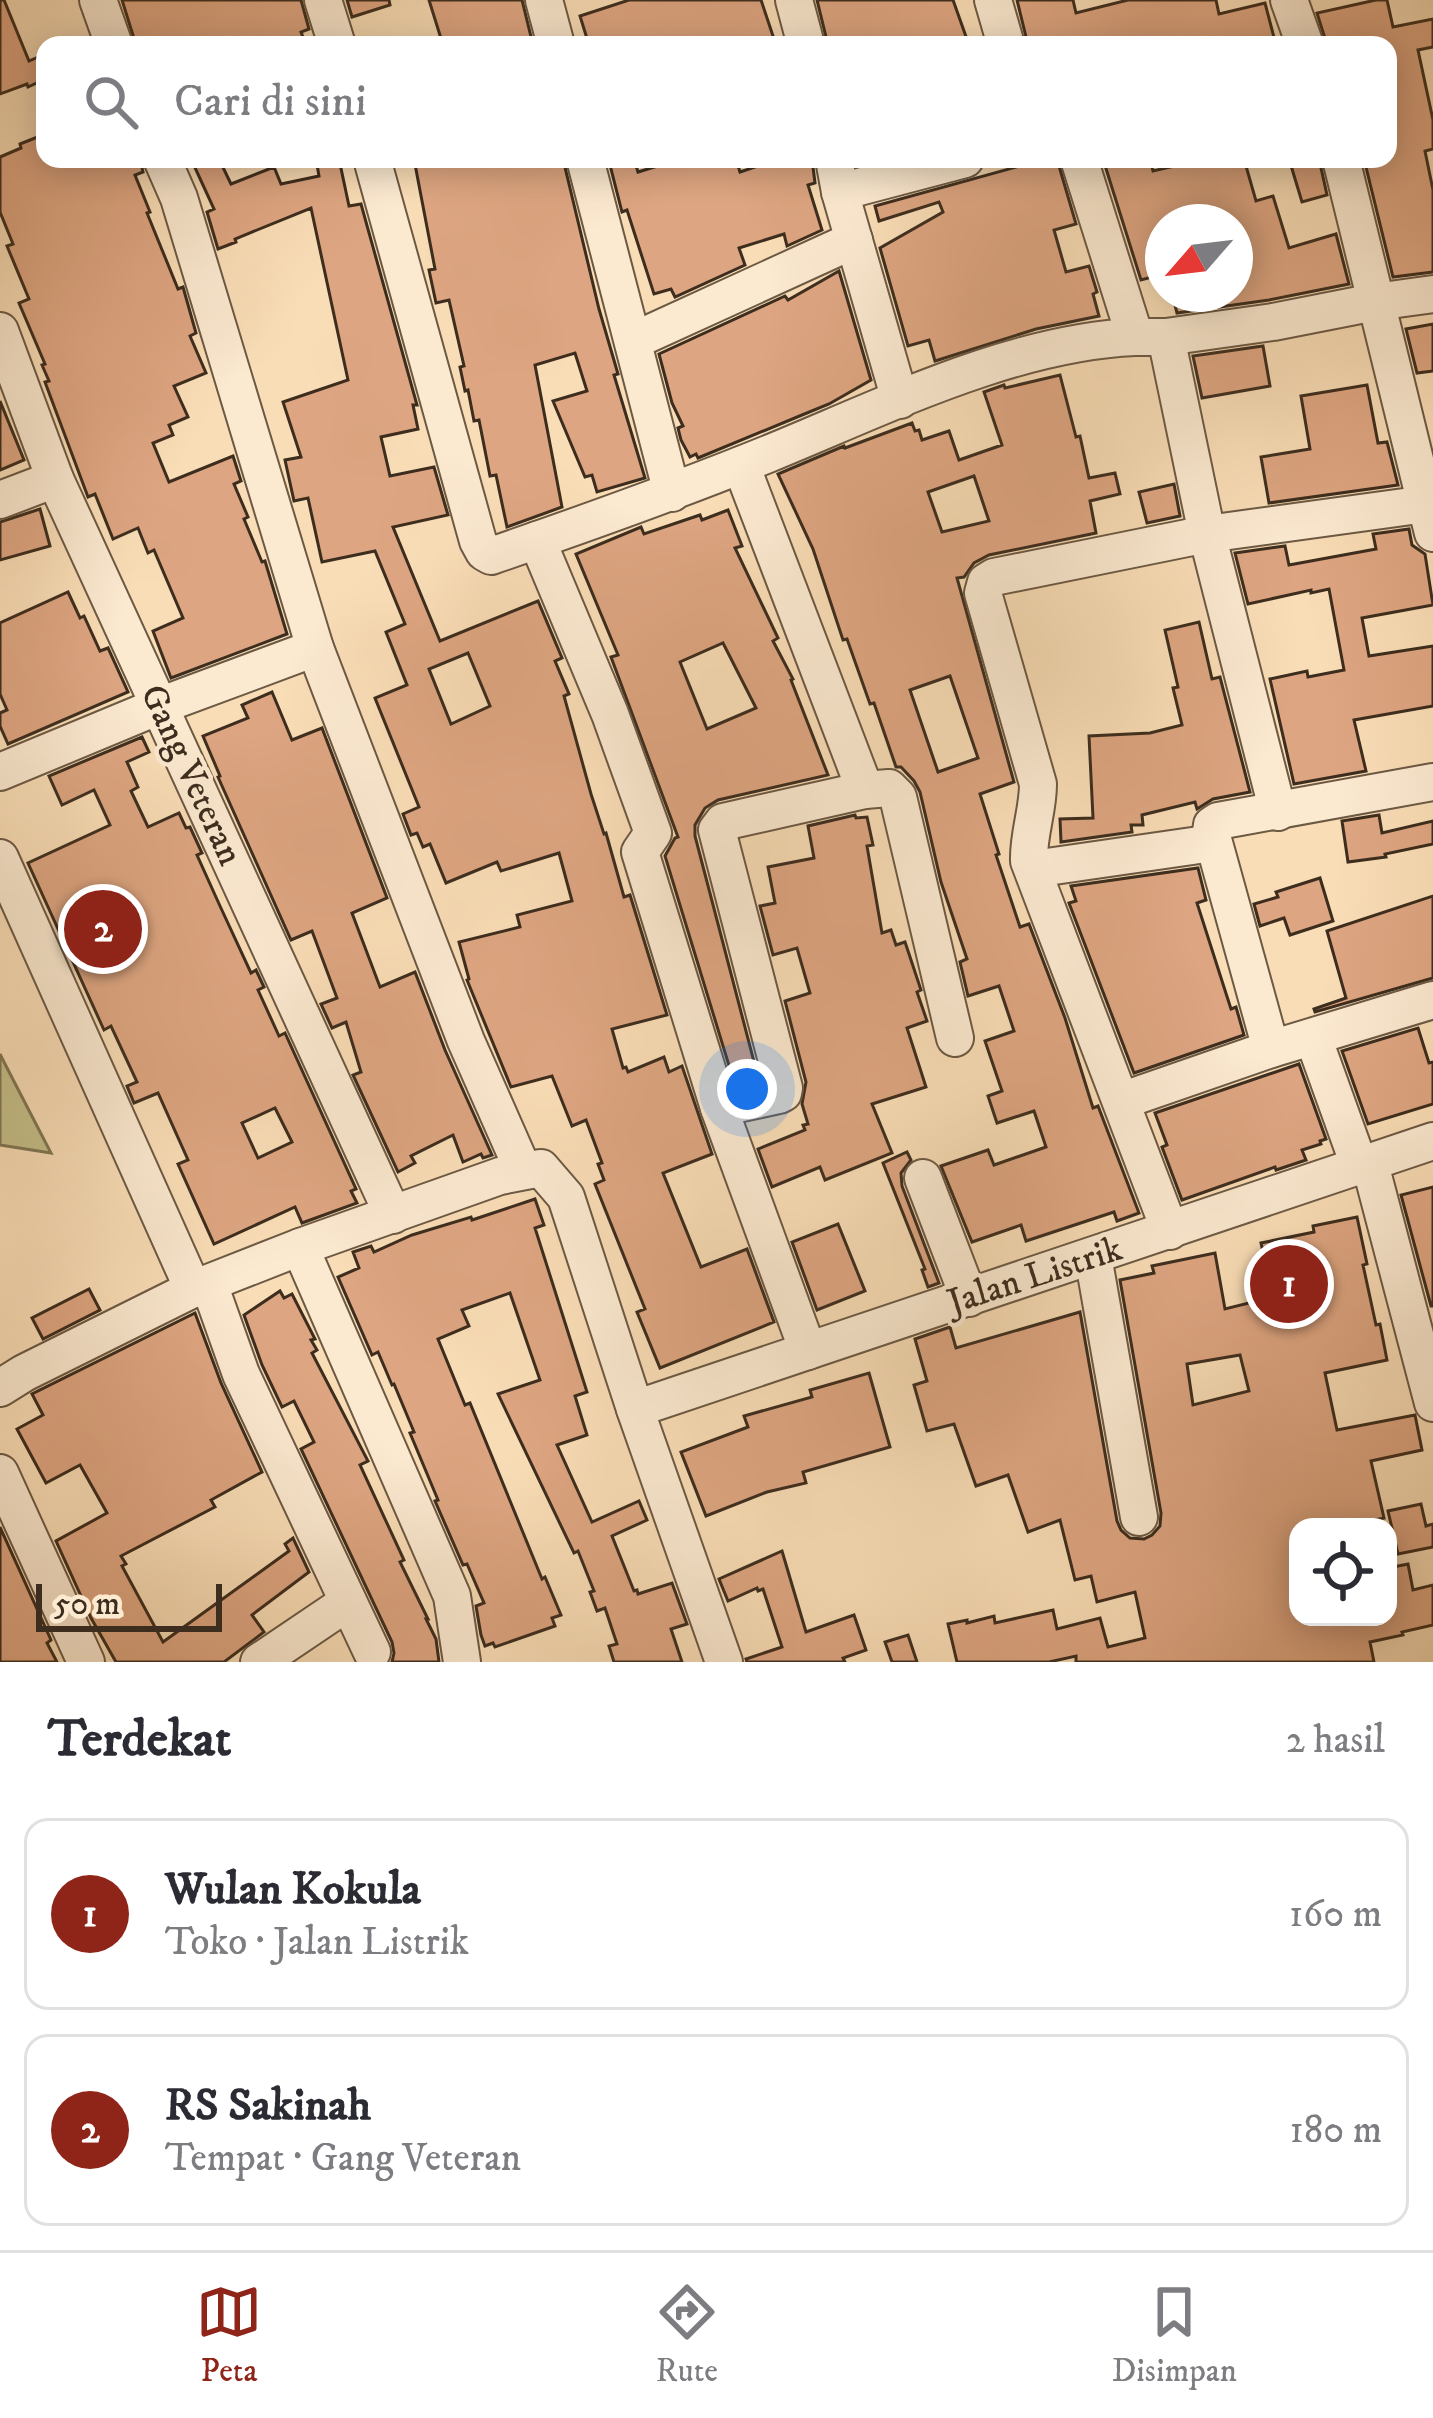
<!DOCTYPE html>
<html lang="id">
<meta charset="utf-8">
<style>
:root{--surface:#fff;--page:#f2f2f3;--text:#2b2b33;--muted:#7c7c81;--line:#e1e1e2;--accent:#8f2418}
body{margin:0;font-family:"IM FELL DW Pica",serif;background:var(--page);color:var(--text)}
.controls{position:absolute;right:36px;bottom:36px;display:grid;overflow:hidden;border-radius:24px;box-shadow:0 6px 30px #0003}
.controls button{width:108px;height:108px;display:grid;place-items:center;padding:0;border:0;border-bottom:3px solid var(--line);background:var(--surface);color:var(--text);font:60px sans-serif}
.compass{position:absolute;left:1145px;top:204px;width:108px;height:108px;border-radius:50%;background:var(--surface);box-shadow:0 6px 30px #0003;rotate:242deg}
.scale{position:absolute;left:36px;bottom:30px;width:186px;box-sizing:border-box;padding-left:12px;border:6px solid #3d2d1e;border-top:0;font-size:33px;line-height:42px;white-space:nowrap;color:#3d2d1e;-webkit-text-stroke:9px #fbe9d0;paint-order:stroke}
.you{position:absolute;left:747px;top:1089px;width:42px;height:42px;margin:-30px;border:9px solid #fff;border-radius:50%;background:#1a73e8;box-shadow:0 0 0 18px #1a73e833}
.badge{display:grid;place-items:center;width:78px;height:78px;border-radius:50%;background:var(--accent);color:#fff;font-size:39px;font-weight:700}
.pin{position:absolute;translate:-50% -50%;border:6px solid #fff;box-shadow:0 3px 12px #0006}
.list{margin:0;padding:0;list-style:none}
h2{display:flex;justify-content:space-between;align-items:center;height:156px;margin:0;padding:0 48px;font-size:51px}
h2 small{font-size:39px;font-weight:400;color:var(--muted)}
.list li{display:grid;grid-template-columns:78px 1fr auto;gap:36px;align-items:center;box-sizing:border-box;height:192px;margin:0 24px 24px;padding:0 24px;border:3px solid var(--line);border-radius:24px}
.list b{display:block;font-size:45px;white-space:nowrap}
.list p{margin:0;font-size:39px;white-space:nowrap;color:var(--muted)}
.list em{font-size:39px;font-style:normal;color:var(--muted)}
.icon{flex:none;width:66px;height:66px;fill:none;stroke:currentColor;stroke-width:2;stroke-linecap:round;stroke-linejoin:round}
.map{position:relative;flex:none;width:1433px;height:1662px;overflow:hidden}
.search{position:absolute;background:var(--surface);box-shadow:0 6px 30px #0003;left:36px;right:36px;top:36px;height:132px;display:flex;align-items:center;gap:30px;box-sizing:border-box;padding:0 42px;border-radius:24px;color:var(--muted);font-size:45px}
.sheet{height:588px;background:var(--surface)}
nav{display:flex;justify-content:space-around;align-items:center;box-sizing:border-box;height:168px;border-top:3px solid var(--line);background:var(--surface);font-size:33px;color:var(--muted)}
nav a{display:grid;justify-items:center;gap:6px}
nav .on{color:var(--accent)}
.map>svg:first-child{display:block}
.green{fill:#c5bf89;stroke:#817654;stroke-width:3}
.building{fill:#dda581;stroke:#3d2d1e;stroke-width:3;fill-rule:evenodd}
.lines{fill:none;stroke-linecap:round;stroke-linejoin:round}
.minor-casing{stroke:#6c5944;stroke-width:40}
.minor{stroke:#fbe9d0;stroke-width:36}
.labels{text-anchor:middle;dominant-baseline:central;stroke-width:9;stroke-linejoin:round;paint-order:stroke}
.street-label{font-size:36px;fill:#3d2d1e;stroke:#fbe9d0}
</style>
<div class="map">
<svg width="1433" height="1662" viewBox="0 0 1433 1662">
<rect width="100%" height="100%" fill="#f9ddb6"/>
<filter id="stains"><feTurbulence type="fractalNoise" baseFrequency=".00167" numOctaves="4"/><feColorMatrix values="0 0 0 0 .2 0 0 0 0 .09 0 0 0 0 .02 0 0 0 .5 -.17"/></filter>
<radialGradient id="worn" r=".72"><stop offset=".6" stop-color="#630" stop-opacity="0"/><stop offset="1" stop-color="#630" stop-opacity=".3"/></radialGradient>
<path class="green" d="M 0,1054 L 5,1064 L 51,1153 L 0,1145 Z"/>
<g class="building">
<path d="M 0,0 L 4,0 L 29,61 L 45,54 L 45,79 L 28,87 L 27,84 L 0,94 Z"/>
<path d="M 122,0 L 301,0 L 309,29 L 301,32 L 306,45 L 136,45 Z"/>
<path d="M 347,0 L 389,0 L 390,5 L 352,17 Z"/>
<path d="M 429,0 L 522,0 L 533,45 L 443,45 Z"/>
<path d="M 629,0 L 761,0 L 776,45 L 676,45 L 674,39 L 656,45 L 589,45 L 580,16 Z"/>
<path d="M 817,0 L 953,0 L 969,45 L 828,45 Z"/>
<path d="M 1017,0 L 1073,0 L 1076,13 L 1128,0 L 1216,0 L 1219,14 L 1265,3 L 1276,45 L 1028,45 Z"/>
<path d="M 1376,0 L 1387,0 L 1393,27 L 1433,19 L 1433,47 L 1418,50 L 1433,120 L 1433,149 L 1425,151 L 1433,190 L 1433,272 L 1393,277 L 1364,159 L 1388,159 L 1388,45 L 1327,45 L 1317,13 Z"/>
<path d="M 45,134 L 45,159 L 140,159 L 143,172 L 135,175 L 150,212 L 147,213 L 178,289 L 183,287 L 196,333 L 190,336 L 206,373 L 174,386 L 188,417 L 169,425 L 173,435 L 153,443 L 169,482 L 233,456 L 241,481 L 234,484 L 248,517 L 244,519 L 262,562 L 265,561 L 287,634 L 171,678 L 153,631 L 183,618 L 154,550 L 148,553 L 138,528 L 113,539 L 95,494 L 88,497 L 45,382 L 49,381 L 42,365 L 45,364 L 19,303 L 29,299 L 7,246 L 13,244 L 0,212 L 0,157 L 21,148 L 20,144 Z"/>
<path d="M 191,159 L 219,159 L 231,184 L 274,167 L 281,184 L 319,176 L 316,159 L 339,159 L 349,206 L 361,204 L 417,405 L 413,405 L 418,429 L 381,437 L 390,476 L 434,467 L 448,515 L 393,527 L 440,641 L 538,601 L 562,658 L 555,661 L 569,694 L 564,696 L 591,794 L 604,834 L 606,833 L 624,897 L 630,895 L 667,1015 L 612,1029 L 623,1068 L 626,1067 L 628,1072 L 664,1057 L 669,1072 L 682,1066 L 712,1154 L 663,1173 L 701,1267 L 747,1249 L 774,1322 L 660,1368 L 637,1312 L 645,1309 L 595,1184 L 604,1180 L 598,1164 L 602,1163 L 586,1120 L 572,1126 L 552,1076 L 511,1087 L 467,980 L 469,979 L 459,942 L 520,927 L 517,915 L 572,901 L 559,853 L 501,871 L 497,862 L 446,883 L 430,844 L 423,847 L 417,833 L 411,835 L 403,814 L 419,807 L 375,698 L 407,685 L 386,632 L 405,624 L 375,551 L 322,562 L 308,498 L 294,501 L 285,460 L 301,457 L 283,402 L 348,380 L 311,208 L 235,239 L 236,242 L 218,249 L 207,212 L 214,209 ZM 468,653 L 490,706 L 451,724 L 429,669 Z"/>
<path d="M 414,159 L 563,159 L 599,309 L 618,374 L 614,375 L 645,478 L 597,492 L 592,475 L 585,477 L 553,401 L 587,391 L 575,353 L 535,365 L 562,507 L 507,527 L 496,475 L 490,476 L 479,420 L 474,421 L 468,390 L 465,391 L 460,367 L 464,366 L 449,300 L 436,303 L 429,270 L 435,269 Z"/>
<path d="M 628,159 L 634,159 L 638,172 L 680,159 L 736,159 L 740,172 L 779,159 L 812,159 L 815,183 L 808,185 L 822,230 L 787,246 L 784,234 L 739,248 L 745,265 L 675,297 L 671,289 L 654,294 L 627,210 L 622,212 L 610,165 Z"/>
<path d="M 1045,159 L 1057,159 L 1076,224 L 1054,230 L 1066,272 L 1089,266 L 1097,292 L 1093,294 L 1099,316 L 1036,329 L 935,361 L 929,340 L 908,346 L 880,248 L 943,212 L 939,202 L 879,221 L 875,206 Z"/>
<path d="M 1103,159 L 1150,159 L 1153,171 L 1205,159 L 1244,159 L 1256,201 L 1273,196 L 1289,248 L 1336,234 L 1349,284 L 1269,300 L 1177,313 L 1172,294 L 1235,294 L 1235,222 L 1163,222 L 1163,274 L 1141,280 Z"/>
<path d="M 1289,159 L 1319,159 L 1327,195 L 1302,202 Z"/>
<path d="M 839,271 L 871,380 L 829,404 L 802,415 L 698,458 L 696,454 L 690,457 L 681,440 L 678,428 L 683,426 L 672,403 L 659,354 L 785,296 L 788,300 Z"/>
<path d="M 1433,324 L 1433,371 L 1417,373 L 1406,329 Z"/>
<path d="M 1263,346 L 1270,386 L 1202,398 L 1193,356 Z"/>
<path d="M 1060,375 L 1076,437 L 1080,436 L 1089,478 L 1115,473 L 1120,494 L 1090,501 L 1096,533 L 989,555 L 974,563 L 964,577 L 957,578 L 1014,782 L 980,794 L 999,854 L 996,855 L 1020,927 L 1029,924 L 1065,1018 L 1093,1108 L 1098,1106 L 1139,1213 L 1117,1221 L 1114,1212 L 1026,1241 L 1021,1225 L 972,1242 L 941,1166 L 988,1150 L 994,1165 L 1046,1147 L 1034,1111 L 997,1123 L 988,1096 L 1002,1091 L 985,1041 L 1014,1031 L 999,986 L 968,996 L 960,962 L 967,959 L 941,882 L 920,792 L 914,781 L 901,767 L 896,767 L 874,703 L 870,704 L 847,639 L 843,640 L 813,549 L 778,474 L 844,446 L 845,448 L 912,423 L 915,431 L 919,430 L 922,440 L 949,431 L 959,460 L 1002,445 L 984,392 L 1004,385 L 1005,388 ZM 974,476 L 989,521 L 942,532 L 928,492 ZM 950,676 L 978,758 L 938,772 L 910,690 Z"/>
<path d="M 1367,385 L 1378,443 L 1387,442 L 1398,485 L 1269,503 L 1261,457 L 1310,449 L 1301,396 Z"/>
<path d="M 0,401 L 24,460 L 0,470 Z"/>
<path d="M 1174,484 L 1180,516 L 1147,523 L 1139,492 Z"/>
<path d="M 40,509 L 50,546 L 0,560 L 0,522 Z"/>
<path d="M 728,510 L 742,546 L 735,548 L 778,638 L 773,641 L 793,679 L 791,680 L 828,775 L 718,800 L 705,808 L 695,825 L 695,836 L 758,1077 L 734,1082 L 665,856 L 675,838 L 678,837 L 611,657 L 618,655 L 576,554 L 641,527 L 644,534 L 700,515 L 702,520 ZM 723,643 L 756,708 L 707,729 L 680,662 Z"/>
<path d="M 1409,529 L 1412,545 L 1425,554 L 1433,605 L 1362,618 L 1369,656 L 1433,646 L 1433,706 L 1354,720 L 1366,771 L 1294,784 L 1270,679 L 1307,671 L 1308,677 L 1344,670 L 1329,589 L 1311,593 L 1311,590 L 1248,604 L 1235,553 L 1285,546 L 1289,565 L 1376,549 L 1373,534 Z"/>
<path d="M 68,592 L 80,618 L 84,616 L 100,651 L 108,648 L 128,692 L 8,744 L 0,726 L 0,713 L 7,710 L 0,694 L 0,623 Z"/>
<path d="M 1199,622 L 1212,679 L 1220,677 L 1250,792 L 1213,799 L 1197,809 L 1195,802 L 1142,815 L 1143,825 L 1131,825 L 1132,832 L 1061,842 L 1060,819 L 1093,818 L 1089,736 L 1150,733 L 1182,725 L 1173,688 L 1178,687 L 1165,630 Z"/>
<path d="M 272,692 L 292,740 L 322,728 L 387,898 L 352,913 L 380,987 L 415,972 L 445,1050 L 492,1155 L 483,1158 L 481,1154 L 463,1162 L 453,1135 L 411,1156 L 415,1163 L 398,1172 L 353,1075 L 361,1072 L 346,1022 L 332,1028 L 321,1004 L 337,998 L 312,931 L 291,940 L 218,777 L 220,776 L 203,736 L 248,718 L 242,705 Z"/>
<path d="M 142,737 L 149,752 L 127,762 L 138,787 L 131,791 L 148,827 L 179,813 L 186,828 L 190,827 L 202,853 L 197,855 L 220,906 L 251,973 L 256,970 L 264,987 L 258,990 L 279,1036 L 285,1033 L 356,1189 L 351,1191 L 357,1203 L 302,1223 L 295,1207 L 214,1244 L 178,1164 L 188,1160 L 158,1093 L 134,1103 L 127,1086 L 137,1082 L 111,1026 L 104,1030 L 28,863 L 110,825 L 94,790 L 62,805 L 49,776 ZM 275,1108 L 292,1142 L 258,1158 L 242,1123 Z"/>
<path d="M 855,815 L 856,818 L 867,817 L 873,845 L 867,846 L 882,933 L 891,930 L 896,945 L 905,942 L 921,990 L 917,992 L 927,1021 L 907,1028 L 926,1087 L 872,1104 L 892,1153 L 825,1180 L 820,1167 L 772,1187 L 758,1149 L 805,1130 L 803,1125 L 808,1124 L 802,1104 L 806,1082 L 785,1001 L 810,993 L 797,948 L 773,955 L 760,906 L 775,903 L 768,867 L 814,858 L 808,826 Z"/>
<path d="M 1379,815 L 1382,833 L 1433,821 L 1433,844 L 1385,854 L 1386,857 L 1348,862 L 1342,821 Z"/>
<path d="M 1198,868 L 1206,900 L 1197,903 L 1231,1009 L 1236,1007 L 1244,1035 L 1134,1073 L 1069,903 L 1076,901 L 1071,886 Z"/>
<path d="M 1320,878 L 1333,921 L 1290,935 L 1284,918 L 1260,926 L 1254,904 L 1278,897 L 1276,892 Z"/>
<path d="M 1433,896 L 1433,978 L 1315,1012 L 1314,1009 L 1346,998 L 1327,931 Z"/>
<path d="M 1418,1028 L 1429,1063 L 1433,1062 L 1433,1104 L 1368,1124 L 1342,1051 Z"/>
<path d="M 1299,1064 L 1326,1139 L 1320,1141 L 1321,1144 L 1302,1150 L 1306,1160 L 1276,1170 L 1275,1167 L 1182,1200 L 1162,1147 L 1167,1145 L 1155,1113 Z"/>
<path d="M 907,1152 L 911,1160 L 901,1173 L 902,1186 L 939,1283 L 928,1287 L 922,1270 L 925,1269 L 883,1163 Z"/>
<path d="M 1433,1187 L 1433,1306 L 1431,1306 L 1401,1195 Z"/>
<path d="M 535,1199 L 544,1225 L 535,1228 L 587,1392 L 575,1396 L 587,1435 L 557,1445 L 592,1522 L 639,1501 L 647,1520 L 612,1536 L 634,1591 L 637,1590 L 638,1594 L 672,1583 L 687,1624 L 671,1629 L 682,1662 L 614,1662 L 609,1646 L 617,1644 L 605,1608 L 597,1611 L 590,1592 L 594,1591 L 578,1551 L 574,1553 L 498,1394 L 540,1380 L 510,1293 L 462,1310 L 469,1326 L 438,1339 L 465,1405 L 470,1403 L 542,1579 L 545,1577 L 561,1615 L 552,1618 L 555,1626 L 495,1647 L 493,1643 L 485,1646 L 481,1635 L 476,1606 L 484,1603 L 467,1564 L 463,1565 L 435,1501 L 438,1500 L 410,1433 L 414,1432 L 394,1384 L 392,1385 L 378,1352 L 372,1355 L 338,1277 L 359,1268 L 353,1252 L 371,1246 L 374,1252 L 412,1235 L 471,1217 L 472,1220 Z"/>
<path d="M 1357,1217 L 1367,1264 L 1363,1265 L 1376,1325 L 1380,1324 L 1387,1360 L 1325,1373 L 1337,1430 L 1415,1415 L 1422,1450 L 1371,1461 L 1384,1518 L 1342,1527 L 1298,1527 L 1298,1617 L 1388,1617 L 1388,1568 L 1408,1564 L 1413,1590 L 1433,1585 L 1433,1625 L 1402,1632 L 1403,1635 L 1370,1642 L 1374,1662 L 1076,1662 L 1076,1656 L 1049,1662 L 957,1662 L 948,1624 L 967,1620 L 967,1623 L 994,1616 L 995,1623 L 1053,1610 L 1057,1629 L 1100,1618 L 1108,1647 L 1145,1638 L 1135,1592 L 1097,1602 L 1091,1576 L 1075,1580 L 1060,1520 L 1028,1532 L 1008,1475 L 976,1486 L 954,1424 L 927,1431 L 914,1385 L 927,1381 L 915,1339 L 950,1327 L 956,1348 L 1080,1312 L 1117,1521 L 1121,1530 L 1130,1538 L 1144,1539 L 1152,1535 L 1160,1526 L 1161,1513 L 1120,1280 L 1154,1273 L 1152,1266 L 1215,1253 L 1225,1309 L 1273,1297 L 1261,1243 L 1314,1232 L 1313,1226 ZM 1240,1355 L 1249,1391 L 1193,1405 L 1187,1364 Z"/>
<path d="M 838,1224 L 865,1291 L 817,1310 L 792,1242 Z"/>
<path d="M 89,1289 L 100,1310 L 43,1339 L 32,1318 Z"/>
<path d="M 280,1291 L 284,1298 L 292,1294 L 315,1339 L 311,1340 L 317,1350 L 312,1353 L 368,1461 L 360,1465 L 404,1560 L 400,1562 L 428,1619 L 426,1619 L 436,1639 L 439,1662 L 392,1662 L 394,1653 L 392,1642 L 301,1449 L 314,1442 L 294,1401 L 282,1407 L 262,1365 L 244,1315 Z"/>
<path d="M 195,1313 L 221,1383 L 262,1472 L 211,1500 L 215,1507 L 121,1556 L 126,1564 L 122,1566 L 163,1642 L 289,1551 L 285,1544 L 293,1538 L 309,1572 L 252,1615 L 264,1632 L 224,1662 L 116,1662 L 91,1618 L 56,1541 L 107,1513 L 80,1465 L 46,1483 L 17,1429 L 43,1415 L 32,1394 Z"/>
<path d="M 869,1373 L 890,1447 L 803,1472 L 806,1483 L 767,1492 L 706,1516 L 681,1452 L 748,1427 L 744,1416 L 812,1397 L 810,1390 Z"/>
<path d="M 1421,1504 L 1426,1526 L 1433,1524 L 1433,1547 L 1398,1554 L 1388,1511 Z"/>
<path d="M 0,1527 L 51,1640 L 47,1643 L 57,1662 L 0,1662 Z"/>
<path d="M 782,1551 L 806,1632 L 854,1615 L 866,1650 L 843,1658 L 845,1662 L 747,1662 L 746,1659 L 782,1647 L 763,1589 L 758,1591 L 757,1588 L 728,1601 L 719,1579 Z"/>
<path d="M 908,1635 L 917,1662 L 892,1662 L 885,1642 Z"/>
</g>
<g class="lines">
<g class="minor-casing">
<g id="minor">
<path d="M 98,0 L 114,45"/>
<path d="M 323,0 L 337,45"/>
<path d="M 544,0 L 556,45"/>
<path d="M 794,0 L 806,45"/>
<path d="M 993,0 L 1006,45"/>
<path d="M 1289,0 L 1305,45"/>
<path d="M 162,159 L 179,198 L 315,648 L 466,1041 L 523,1170"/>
<path d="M 372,159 L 478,541 L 484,552 L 491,556 C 584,524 677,491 768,454 C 881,408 1012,342 1135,337 L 1079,159"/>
<path d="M 585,159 L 672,493"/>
<path d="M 834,159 L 840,192 L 900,400"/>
<path d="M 1341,159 L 1433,533"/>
<path d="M 840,192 L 965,159"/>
<path d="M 0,331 L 55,479 L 393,1215"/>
<path d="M 1135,337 L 1166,337 L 1207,534 L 1278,812"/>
<path d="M 1166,337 L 1273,322 L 1375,302 L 1433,294"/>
<path d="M 633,341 L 854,240"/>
<path d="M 741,465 L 865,790 L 889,788 L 898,797 L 955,1038"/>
<path d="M 0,500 L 55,479"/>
<path d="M 537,540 L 610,714 L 653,833 L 640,852 L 719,1108"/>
<path d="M 0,772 L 159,706 L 315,648"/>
<path d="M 1433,782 L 1218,821 L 1212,825 L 1211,832 L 1271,1049 L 1433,1000"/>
<path d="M 0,858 L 193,1289"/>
<path d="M 1033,869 L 1213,843"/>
<path d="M 1313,1037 L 1359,1165"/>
<path d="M 1121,1101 L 1271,1049"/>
<path d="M 1370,1164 L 1433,1403"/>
<path d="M 923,1178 L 969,1298"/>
<path d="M 1170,1231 L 1029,861 C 1028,835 1038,811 1038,784 L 983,593 L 986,582 L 994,577 L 1207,534 L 1426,504"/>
<path d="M 300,1247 L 452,1596 L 462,1662"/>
<path d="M 1093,1256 L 1139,1517"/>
<path d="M 209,1284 L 241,1374 L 372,1652"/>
<path d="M 808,1351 L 719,1108 L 779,1095 L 783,1093 L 784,1088 L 717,830 L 723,822 L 865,790"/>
<path d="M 0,1388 L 24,1373 L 193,1289 L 300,1247 L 500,1176 L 541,1168 L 566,1197 L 635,1409 L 724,1662"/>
<path d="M 635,1409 L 1433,1141"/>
<path d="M 0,1473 L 86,1662"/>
<path d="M 259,1662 L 348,1602"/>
</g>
</g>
<use href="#minor" class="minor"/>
</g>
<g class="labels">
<g class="street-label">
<text transform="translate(191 775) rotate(65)">Gang Veteran</text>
<text transform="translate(1035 1276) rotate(-18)">Jalan Listrik</text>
</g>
</g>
<rect width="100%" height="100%" filter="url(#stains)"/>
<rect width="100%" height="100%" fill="url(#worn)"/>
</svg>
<div class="controls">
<button><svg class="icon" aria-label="locate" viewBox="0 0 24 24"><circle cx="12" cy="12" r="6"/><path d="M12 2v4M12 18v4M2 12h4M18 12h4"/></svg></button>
</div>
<svg class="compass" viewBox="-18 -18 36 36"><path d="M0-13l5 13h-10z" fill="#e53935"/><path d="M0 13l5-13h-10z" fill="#7c7c81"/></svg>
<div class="scale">50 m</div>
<div class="you"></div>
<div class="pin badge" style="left:1289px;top:1284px">1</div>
<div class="pin badge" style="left:103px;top:929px">2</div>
<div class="search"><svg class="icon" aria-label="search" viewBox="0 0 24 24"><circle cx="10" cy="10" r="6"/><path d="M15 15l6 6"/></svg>Cari di sini</div>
</div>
<section class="sheet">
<h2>Terdekat<small>2 hasil</small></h2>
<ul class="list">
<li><span class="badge">1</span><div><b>Wulan Kokula</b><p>Toko · Jalan Listrik</p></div><em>160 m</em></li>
<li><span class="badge">2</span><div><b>RS Sakinah</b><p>Tempat · Gang Veteran</p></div><em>180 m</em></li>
</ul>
</section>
<nav>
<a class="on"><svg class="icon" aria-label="map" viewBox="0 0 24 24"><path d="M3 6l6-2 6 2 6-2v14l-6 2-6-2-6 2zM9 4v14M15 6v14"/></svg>Peta</a>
<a><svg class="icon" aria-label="directions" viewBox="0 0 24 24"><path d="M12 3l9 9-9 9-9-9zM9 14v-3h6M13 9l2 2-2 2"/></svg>Rute</a>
<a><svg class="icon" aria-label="saved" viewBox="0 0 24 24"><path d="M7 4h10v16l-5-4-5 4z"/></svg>Disimpan</a>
</nav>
